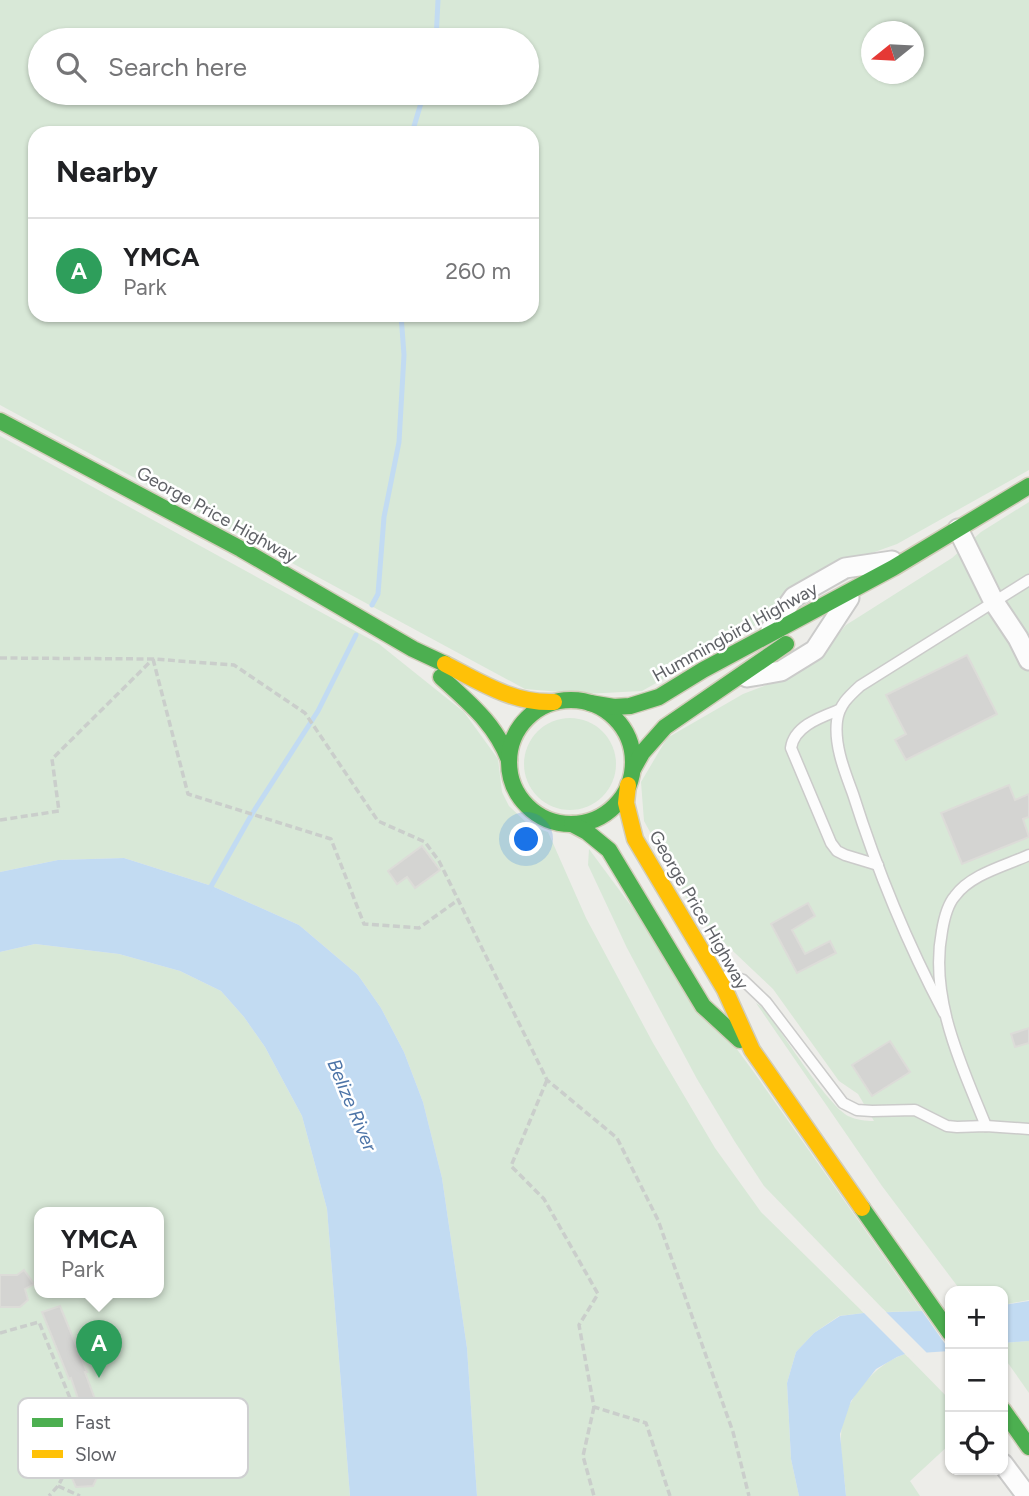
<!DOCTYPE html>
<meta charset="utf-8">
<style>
:root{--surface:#fff;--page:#f2f2f2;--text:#202124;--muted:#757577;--line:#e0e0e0;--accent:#919294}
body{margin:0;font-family:Figtree,sans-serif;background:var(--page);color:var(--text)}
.controls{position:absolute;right:21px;bottom:21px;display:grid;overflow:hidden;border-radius:14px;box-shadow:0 2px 5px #0004}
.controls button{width:63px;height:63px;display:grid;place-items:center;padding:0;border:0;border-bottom:2px solid var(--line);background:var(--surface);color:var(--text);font:35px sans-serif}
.compass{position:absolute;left:861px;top:21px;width:63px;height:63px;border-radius:50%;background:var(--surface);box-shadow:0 2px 5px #0004;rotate:252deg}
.you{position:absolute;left:527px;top:840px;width:24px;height:24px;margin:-18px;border:5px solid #fff;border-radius:50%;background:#1a73e8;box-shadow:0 0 0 10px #1a73e833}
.badge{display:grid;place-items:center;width:46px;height:46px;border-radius:50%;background:var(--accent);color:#fff;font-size:23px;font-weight:700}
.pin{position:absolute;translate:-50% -58px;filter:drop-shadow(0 2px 4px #0008)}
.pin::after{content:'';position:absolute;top:37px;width:24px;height:21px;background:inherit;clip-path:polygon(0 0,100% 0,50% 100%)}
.popup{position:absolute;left:34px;top:1207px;width:130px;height:91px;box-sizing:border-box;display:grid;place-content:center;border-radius:14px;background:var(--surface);filter:drop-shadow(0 2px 5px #0005);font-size:23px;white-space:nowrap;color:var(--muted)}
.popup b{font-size:26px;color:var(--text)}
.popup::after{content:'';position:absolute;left:50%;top:100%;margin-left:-14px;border:14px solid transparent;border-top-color:var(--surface)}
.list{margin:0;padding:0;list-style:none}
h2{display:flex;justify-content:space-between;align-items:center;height:91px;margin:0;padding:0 28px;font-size:30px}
h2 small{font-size:23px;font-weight:400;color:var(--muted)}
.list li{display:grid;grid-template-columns:46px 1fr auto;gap:21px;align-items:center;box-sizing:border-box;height:105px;padding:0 28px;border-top:2px solid var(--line)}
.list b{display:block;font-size:26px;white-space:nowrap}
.list p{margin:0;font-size:23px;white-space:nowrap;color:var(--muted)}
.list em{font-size:23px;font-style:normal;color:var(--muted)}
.icon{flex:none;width:38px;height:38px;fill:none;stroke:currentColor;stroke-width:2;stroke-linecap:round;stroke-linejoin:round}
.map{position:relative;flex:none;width:1029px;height:1496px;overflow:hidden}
.search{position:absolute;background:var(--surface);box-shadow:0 2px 5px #0004;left:28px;top:28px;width:511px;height:77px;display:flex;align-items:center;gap:18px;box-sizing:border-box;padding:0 24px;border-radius:38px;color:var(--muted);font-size:26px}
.panel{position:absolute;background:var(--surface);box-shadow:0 2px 5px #0004;left:28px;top:126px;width:511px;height:196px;border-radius:21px}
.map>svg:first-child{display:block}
.green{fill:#d8e8d7;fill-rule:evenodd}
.water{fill:#c2dbf2}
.pier{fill:#edede9}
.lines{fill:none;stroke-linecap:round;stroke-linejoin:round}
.stream{stroke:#c2dbf2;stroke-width:5}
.building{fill:#d4d4d2;stroke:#dcdcd8;stroke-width:2}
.lane-casing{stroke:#cbcbca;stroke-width:13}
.street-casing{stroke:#cbcbca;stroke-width:23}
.fast-casing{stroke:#d2cdba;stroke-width:19}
.slow-casing{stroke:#d2cdba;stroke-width:19}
.path{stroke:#cacecb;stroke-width:3.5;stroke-dasharray:7 3.5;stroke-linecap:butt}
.lane{stroke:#fcfcfc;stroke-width:10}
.street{stroke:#fcfcfc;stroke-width:19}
.fast{stroke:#4caf50;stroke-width:16}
.slow{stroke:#ffc107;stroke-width:16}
.labels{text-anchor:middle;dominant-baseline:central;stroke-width:5;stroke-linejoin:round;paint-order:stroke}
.street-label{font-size:18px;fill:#5f6166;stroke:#fff}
.water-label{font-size:19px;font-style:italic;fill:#4d74a7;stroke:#fff}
.key{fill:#fff;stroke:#cfd0d1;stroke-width:2}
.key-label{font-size:19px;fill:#5f6166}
</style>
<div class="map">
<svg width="1029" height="1496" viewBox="0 0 1029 1496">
<rect width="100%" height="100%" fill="#edede9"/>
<g class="green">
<path d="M 0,0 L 1029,0 L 1029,470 L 897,544 L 844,563 L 772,617 L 719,644 L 711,652 L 642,691 L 584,694 L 525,689 L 0,405 ZM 872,32 L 914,32 L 914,74 L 872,74 ZM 40,40 L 527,40 L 527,93 L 40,93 ZM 35,133 L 532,133 L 532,315 L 35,315 Z"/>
<path d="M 0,436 L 379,644 L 464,712 L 498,759 L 502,792 L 509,806 L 530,826 L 548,832 L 586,918 L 653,1043 L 715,1148 L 761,1212 L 864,1313 L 839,1316 L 814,1333 L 796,1352 L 787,1383 L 791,1459 L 799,1496 L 477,1496 L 467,1348 L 442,1178 L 423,1102 L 404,1052 L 381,1008 L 358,975 L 299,925 L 212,886 L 124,858 L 58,860 L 0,872 Z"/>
<path d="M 1029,502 L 1029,1300 L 1003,1305 L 1003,1291 L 961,1291 L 882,1186 L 756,1003 L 766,1010 C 782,1033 827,1104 848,1116 C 856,1120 866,1121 874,1121 L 858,1094 L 839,1081 L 773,989 L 697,917 L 644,821 L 641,782 L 667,738 L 743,694 L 780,680 L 820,656 L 846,625 L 952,558 L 981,532 Z"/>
<circle cx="570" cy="764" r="46"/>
<path d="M 589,849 L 753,1071 L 922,1311 L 886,1312 L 764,1186 L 735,1142 L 697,1079 L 627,948 L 588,865 Z"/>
<path d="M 35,944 L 119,954 L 180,971 L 221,991 L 244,1017 L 265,1047 L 302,1116 L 327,1209 L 350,1496 L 0,1496 L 0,952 ZM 40,1212 L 158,1212 L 158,1292 L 40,1292 Z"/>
<path d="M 1029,1341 L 1029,1393 L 1003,1356 L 1003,1343 Z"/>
<path d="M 905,1354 L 950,1400 L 950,1444 L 910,1481 L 920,1496 L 846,1496 C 845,1477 840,1455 841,1436 C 842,1402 874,1364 905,1354 Z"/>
</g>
<g class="water">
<path d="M 124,858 L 212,886 L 299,925 L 358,975 L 381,1008 L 404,1052 L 423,1102 L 442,1178 L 467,1348 L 477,1496 L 350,1496 L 327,1209 L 302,1116 L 265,1047 L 244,1017 L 221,991 L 180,971 L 119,954 L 35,944 L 0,952 L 0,872 L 58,860 Z"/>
<path d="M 1029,1301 L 1029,1341 L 1003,1343 L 1003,1305 Z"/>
<path d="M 922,1311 L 950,1351 L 905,1354 L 897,1357 L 876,1369 L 851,1401 L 840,1434 L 846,1496 L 799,1496 L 791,1459 L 787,1383 L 796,1352 L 814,1333 L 840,1316 L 864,1313 Z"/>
</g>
<path class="pier" d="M 883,1309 L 926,1352 L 929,1356 L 908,1357 L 861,1310 Z"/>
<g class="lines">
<g class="stream">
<path d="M 436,40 L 438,0"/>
<path d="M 412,133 L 424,93"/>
<path d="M 372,605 L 378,594 L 384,517 L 399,442 L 404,355 L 401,315"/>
<path d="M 209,890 L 252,814 L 318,711 L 356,635"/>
</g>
</g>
<g class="building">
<path d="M 967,655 L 997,714 L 906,760 L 895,740 L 906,734 L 886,695 Z"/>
<path d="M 1009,785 L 1015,800 L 1029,794 L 1029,817 L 1023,819 L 1029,837 L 962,864 L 941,813 Z"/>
<path d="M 422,846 L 440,870 L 415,888 L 407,877 L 397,884 L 388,871 Z"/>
<path d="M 808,903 L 815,916 L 792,930 L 805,954 L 830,941 L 836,953 L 797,973 L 771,924 Z"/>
<path d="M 1029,1028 L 1029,1043 L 1015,1047 L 1011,1034 Z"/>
<path d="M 890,1041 L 910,1072 L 872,1096 L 852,1065 Z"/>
<path d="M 24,1270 L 34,1284 L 25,1289 L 28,1300 L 20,1307 L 0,1307 L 0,1275 L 17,1275 Z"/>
<path d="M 60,1306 L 87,1372 L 85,1372 L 107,1432 L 91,1437 L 71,1378 L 69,1379 L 42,1312 Z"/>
<path d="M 92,1456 L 101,1469 L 93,1486 L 76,1487 L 71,1476 L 78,1460 Z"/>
</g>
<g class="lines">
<g class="lane-casing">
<g id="lane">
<path d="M 839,710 C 821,717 794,726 791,748 L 831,843 L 837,851 L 845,855 L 878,865"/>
<path d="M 728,975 L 743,980 L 766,1002 L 843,1103 L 857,1110 L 872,1111 L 915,1110 L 947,1126 L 957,1127 L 986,1126 L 1029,1129"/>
<path d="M 944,1013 C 907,943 877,870 853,794 C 845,772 834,746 837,721 C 839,705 849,696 860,686 L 1029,580"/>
<path d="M 986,1126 C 961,1064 929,998 942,931 C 944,919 947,905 955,896 C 971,874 1005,866 1029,855"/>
</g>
</g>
<g class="street-casing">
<g id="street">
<path d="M 958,529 L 994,602 L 1018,638 L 1029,660"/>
<path d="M 771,629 L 794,597 L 845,568 L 892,561"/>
<path d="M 747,677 L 781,671 L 815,650 L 849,598"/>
<path d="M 1003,1464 L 1027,1496"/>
</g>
</g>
<g class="fast-casing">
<g id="fast">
<path d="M 0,421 L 241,549 L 413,649 L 445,664"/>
<path d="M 441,677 C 469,703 495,723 509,760"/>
<circle cx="571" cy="762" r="62"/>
<path d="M 590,703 L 614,707 L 630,706 L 659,697 L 703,670 L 893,568 L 1029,486"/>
<path d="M 633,769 L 642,753 L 665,727 L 786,644"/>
<path d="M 572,824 L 587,832 L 609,850 L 703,1006 L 740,1040"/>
<path d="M 862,1208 L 950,1333"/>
<path d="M 1003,1410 L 1029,1447"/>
</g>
</g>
<g class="slow-casing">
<g id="slow">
<path d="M 445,664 C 480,682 514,704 554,702"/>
<path d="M 628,785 L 626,803 L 635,839 L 725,990 L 752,1050 L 862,1208"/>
</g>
</g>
<g class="path">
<path d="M 0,658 L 153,659 L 234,665 L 305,713 L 378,821 L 425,842 L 439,861 L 547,1080 L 617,1138 L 658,1220 L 733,1432 L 749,1496"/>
<path d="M 153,659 L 188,794 L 331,839 L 364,924 L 419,928 L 458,900"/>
<path d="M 0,820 L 59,811 L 52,759 L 151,661"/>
<path d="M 547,1080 L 511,1166 L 544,1199 L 598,1294 L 579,1325 L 594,1407 L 646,1423 L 670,1496"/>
<path d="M 0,1333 L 39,1322 L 85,1435 L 58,1486 L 49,1496"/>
<path d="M 594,1407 L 583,1456 L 594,1496"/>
<path d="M 58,1486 L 80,1496"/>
</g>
<use href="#lane" class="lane"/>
<use href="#street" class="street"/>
<use href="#fast" class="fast"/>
<use href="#slow" class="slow"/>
</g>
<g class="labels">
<g class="street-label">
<text transform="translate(217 515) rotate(29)">George Price Highway</text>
<text transform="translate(735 632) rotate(-29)">Hummingbird Highway</text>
<text transform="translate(699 910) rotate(60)">George Price Highway</text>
</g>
<g class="water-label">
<text transform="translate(352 1105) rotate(67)">Belize River</text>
</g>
</g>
<rect x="18" y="1398" width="230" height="80" rx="10" class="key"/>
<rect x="32" y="1418" width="31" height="9" fill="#4caf50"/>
<rect x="32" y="1450" width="31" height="8" fill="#ffc107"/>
<g class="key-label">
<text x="75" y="1429">Fast</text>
<text x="75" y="1461">Slow</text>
</g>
</svg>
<div class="controls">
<button>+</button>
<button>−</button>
<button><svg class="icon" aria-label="locate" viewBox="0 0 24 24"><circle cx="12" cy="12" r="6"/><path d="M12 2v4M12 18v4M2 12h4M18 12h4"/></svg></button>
</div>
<svg class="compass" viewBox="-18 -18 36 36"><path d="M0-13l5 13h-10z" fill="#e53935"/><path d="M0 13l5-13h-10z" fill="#757577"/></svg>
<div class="you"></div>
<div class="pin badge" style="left:99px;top:1378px;background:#2e9e5b">A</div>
<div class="popup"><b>YMCA</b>Park</div>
<div class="search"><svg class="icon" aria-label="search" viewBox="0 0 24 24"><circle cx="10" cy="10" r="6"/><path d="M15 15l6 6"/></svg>Search here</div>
<section class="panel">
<h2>Nearby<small></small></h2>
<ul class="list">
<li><span class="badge" style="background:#2e9e5b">A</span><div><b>YMCA</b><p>Park</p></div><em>260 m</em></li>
</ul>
</section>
</div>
